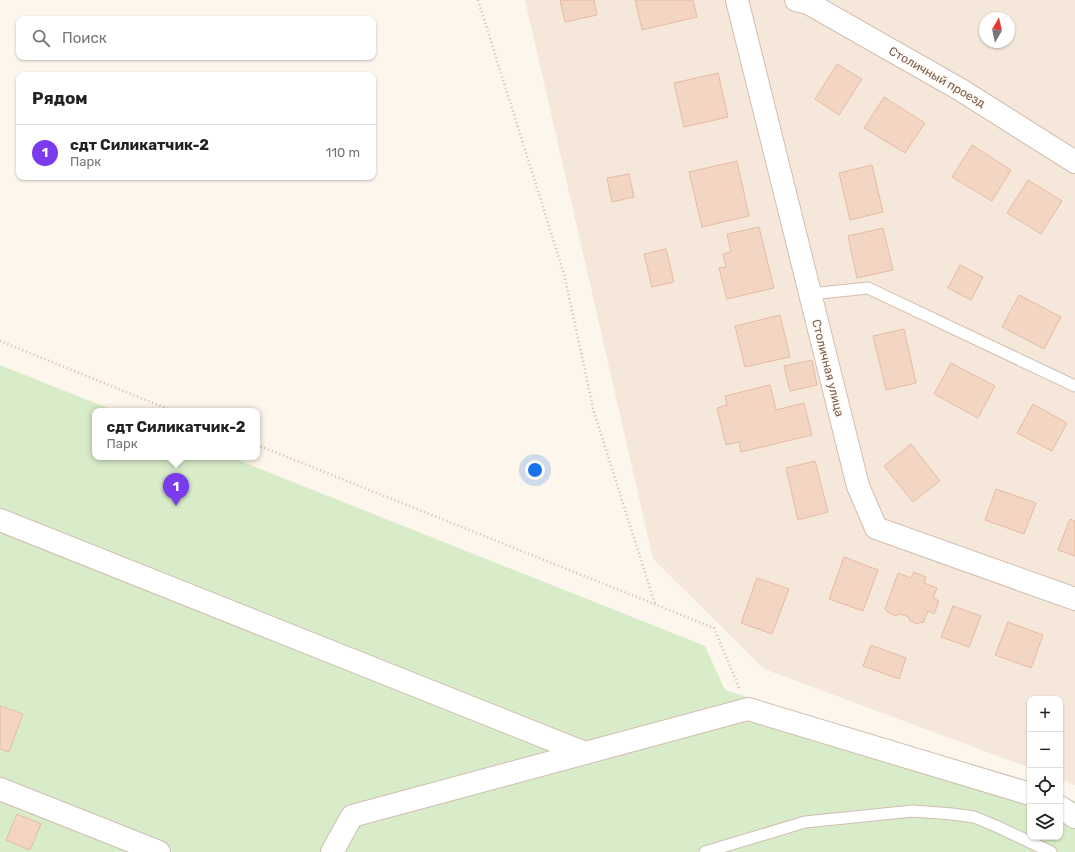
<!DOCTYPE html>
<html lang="ru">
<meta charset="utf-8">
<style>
:root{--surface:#fff;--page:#f2f2f2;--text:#222;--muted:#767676;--line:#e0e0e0;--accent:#7c3aed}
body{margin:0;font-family:Rubik,sans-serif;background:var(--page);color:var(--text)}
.controls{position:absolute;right:12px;bottom:12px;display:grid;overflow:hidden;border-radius:8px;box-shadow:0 1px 3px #0004}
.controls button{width:36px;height:36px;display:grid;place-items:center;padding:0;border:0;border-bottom:1px solid var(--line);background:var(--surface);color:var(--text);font:20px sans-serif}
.compass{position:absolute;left:979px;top:12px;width:36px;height:36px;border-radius:50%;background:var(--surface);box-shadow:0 1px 3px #0004;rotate:9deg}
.you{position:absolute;left:535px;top:470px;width:14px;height:14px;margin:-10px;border:3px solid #fff;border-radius:50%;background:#1a73e8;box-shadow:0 0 0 6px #1a73e833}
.badge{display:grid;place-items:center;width:26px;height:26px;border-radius:50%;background:var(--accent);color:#fff;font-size:13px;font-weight:700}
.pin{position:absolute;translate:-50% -33px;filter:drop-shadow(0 1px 2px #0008)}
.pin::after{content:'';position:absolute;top:21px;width:14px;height:12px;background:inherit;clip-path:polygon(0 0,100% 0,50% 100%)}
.popup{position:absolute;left:92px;top:408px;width:168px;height:52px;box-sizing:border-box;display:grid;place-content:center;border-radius:8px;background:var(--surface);filter:drop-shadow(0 1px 3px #0005);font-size:13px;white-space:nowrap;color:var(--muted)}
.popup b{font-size:15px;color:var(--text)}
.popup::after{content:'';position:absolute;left:50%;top:100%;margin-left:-8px;border:8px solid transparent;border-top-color:var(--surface)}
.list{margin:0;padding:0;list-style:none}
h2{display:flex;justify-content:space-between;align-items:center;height:52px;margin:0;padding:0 16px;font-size:17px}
h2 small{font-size:13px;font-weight:400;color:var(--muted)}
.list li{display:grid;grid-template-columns:26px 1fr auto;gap:12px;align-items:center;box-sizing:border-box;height:56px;padding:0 16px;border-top:1px solid var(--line)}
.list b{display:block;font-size:15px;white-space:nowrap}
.list p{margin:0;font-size:13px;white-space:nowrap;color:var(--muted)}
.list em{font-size:13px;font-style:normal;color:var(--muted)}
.icon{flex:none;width:22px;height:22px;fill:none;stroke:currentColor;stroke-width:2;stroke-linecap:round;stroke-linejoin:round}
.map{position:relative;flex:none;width:1075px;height:852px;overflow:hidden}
.search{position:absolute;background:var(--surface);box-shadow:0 1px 3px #0004;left:16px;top:16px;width:360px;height:44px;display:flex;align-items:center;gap:10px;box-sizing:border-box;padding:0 14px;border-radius:8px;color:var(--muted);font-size:15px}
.panel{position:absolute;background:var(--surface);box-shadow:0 1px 3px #0004;left:16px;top:72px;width:360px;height:108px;border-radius:8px}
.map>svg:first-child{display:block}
.residential{fill:#f5e8da;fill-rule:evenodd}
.garden{fill:#d8ecc9}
.building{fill:#f3d5c3;stroke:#e6bba3}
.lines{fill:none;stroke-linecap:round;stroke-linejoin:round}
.lane-casing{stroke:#d1beb0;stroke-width:13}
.street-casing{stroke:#d1beb0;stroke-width:24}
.path{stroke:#d9b8a5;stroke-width:2.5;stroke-dasharray:1 3;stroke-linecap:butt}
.lane{stroke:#fff;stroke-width:11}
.street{stroke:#fff;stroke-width:22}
.labels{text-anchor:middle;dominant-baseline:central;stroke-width:3;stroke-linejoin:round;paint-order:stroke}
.street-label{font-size:12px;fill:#7a5c4d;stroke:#fffaf3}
</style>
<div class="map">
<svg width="1075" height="852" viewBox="0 0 1075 852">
<rect width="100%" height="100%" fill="#fdf6ec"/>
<path class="residential" d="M 525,0 L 1075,0 L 1075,785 L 1060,779 L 1060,699 L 1030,699 L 1030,768 L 764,669 L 653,559 ZM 985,18 L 1009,18 L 1009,42 L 985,42 Z"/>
<path class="garden" d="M 0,365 L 115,411 L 95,411 L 95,457 L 230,457 L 705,646 L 725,690 L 1030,787 L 1030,837 L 1060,837 L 1060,796 L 1075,801 L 1075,852 L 0,852 Z"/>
<g class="building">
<path d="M 560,0 L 594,0 L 597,15 L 565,22 Z"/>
<path d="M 635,0 L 693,0 L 697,17 L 642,30 Z"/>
<path d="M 837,64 L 862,79 L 839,115 L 815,99 Z"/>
<path d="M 718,73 L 728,117 L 684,127 L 674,83 Z"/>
<path d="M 884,97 L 925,123 L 905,153 L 864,128 Z"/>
<path d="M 972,145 L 1011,170 L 992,201 L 952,177 Z"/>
<path d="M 737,161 L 749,216 L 702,227 L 689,172 Z"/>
<path d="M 872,165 L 883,212 L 850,220 L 839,173 Z"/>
<path d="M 629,174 L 634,197 L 612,202 L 607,178 Z"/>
<path d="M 1028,180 L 1062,201 L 1041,234 L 1007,213 Z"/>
<path d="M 759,227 L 774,288 L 727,299 L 719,268 L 726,267 L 723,254 L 731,252 L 727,234 Z"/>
<path d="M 883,228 L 893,270 L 857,278 L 848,236 Z"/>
<path d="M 666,249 L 674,282 L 652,287 L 644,254 Z"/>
<path d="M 960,265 L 983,277 L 971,300 L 948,288 Z"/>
<path d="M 1019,295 L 1061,317 L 1044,349 L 1002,327 Z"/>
<path d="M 780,315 L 790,357 L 745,367 L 735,326 Z"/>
<path d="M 904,329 L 916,383 L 886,390 L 873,336 Z"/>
<path d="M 812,360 L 817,385 L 790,391 L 784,366 Z"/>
<path d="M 951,363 L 995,386 L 978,418 L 934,394 Z"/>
<path d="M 770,385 L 776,410 L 804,403 L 812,435 L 741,452 L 739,442 L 726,445 L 717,408 L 727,405 L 725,396 Z"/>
<path d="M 1033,404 L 1067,423 L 1052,451 L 1017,433 Z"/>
<path d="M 911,444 L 940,481 L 913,502 L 884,466 Z"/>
<path d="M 815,461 L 828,512 L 798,520 L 786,468 Z"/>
<path d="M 996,489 L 1036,503 L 1024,534 L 985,520 Z"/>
<path d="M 1070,519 L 1075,521 L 1075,556 L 1058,550 Z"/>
<path d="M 844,557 L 878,570 L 863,611 L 829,599 Z"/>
<path d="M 914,572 L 926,577 L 924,583 L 937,588 L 933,598 L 939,601 L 934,614 L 928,611 L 923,623 L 921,622 L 917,624 L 910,621 L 909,617 L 900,614 L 896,616 L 889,613 L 885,609 L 898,573 L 911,578 Z"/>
<path d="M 757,578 L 789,589 L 772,634 L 741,623 Z"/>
<path d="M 953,606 L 981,616 L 969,647 L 941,637 Z"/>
<path d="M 1008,622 L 1043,635 L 1031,668 L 995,655 Z"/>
<path d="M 871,645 L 906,658 L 899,679 L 863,666 Z"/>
<path d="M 0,706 L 23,714 L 9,752 L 0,749 Z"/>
<path d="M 17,814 L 41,824 L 30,850 L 6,840 Z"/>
</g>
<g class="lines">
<g class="lane-casing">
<g id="lane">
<path d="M 811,296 L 820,293 L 868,288 L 1075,386"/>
<path d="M 705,852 L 805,822 L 913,811 L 952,814 L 974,817 L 996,826 L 1051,852"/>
</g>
</g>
<g class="street-casing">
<g id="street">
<path d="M 737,0 L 858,486 L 876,528 L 1075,599"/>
<path d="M 796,0 L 808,3 L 961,90 L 1075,162"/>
<path d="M 0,520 L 585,753"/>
<path d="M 0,789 L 159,852"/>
<path d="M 1060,807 L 1075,817"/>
<path d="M 332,852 L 352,816 L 748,709 L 1030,794"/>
</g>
</g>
<g class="path">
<path d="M 478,0 L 564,274 L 594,412 L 655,604"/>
<path d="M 0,341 L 173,411"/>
<path d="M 257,445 L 714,628 L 740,690"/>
</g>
<use href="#lane" class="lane"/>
<use href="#street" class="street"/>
</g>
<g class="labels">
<g class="street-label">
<text transform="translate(937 77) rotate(30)">Столичный проезд</text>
<text transform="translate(828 368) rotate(76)">Столичная улица</text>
</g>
</g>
</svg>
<div class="controls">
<button>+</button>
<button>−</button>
<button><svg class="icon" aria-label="locate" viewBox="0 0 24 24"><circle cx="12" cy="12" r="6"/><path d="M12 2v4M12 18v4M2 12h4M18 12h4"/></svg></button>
<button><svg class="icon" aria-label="layers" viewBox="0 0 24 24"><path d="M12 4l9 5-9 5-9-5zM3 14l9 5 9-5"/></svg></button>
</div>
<svg class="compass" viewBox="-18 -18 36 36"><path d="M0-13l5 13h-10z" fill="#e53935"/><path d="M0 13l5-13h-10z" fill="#767676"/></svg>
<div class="you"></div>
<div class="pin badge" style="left:176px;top:506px">1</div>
<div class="popup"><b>сдт Силикатчик-2</b>Парк</div>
<div class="search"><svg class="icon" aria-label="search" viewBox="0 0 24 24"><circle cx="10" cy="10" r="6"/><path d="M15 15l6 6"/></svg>Поиск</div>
<section class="panel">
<h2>Рядом<small></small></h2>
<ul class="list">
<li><span class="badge">1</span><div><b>сдт Силикатчик-2</b><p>Парк</p></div><em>110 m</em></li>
</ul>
</section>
</div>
